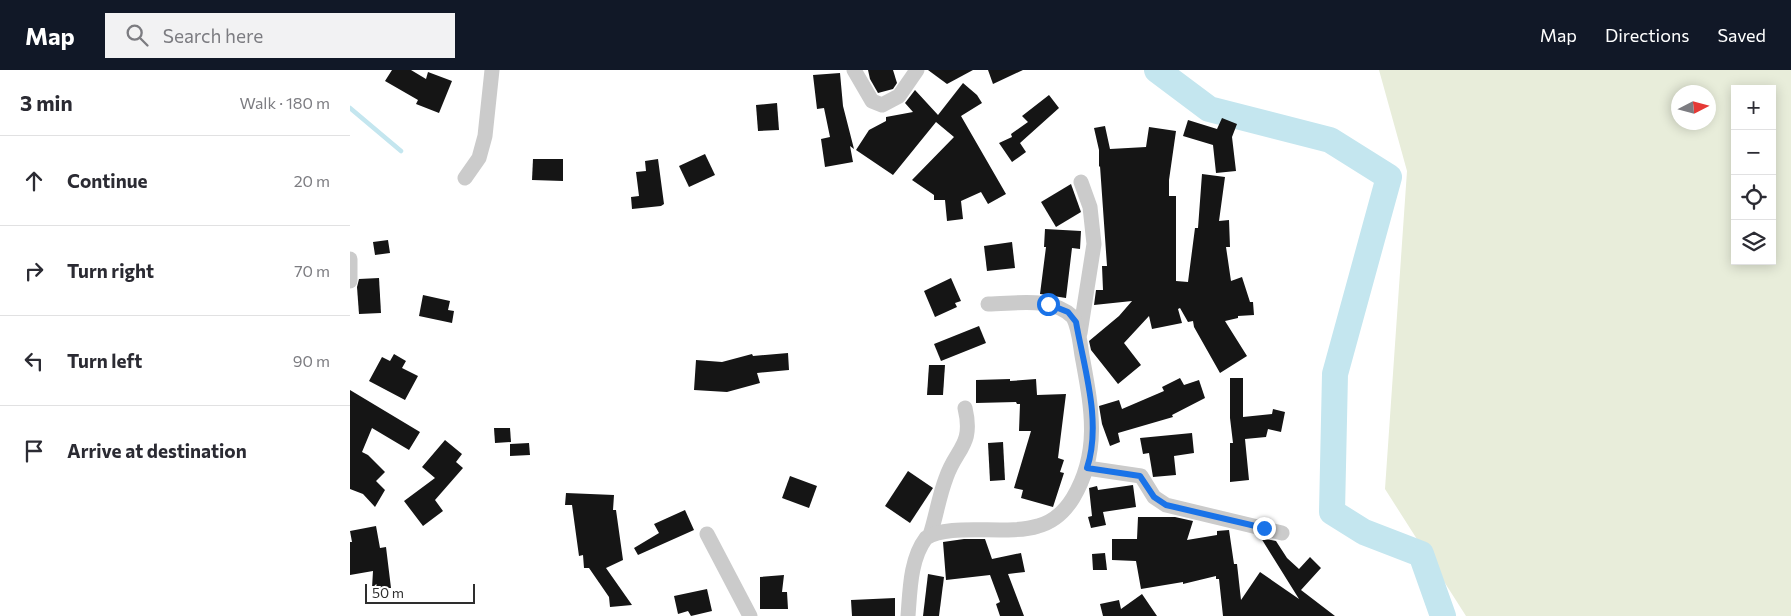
<!DOCTYPE html>
<meta charset="utf-8">
<style>
:root{--surface:#fff;--page:#f2f2f3;--text:#2b2b33;--muted:#7c7c81;--line:#e1e1e2;--accent:#111827}
body{margin:0;font-family:Commissioner,sans-serif;background:var(--page);color:var(--text)}
.controls{position:absolute;right:15px;top:15px;display:grid;overflow:hidden;border-radius:0px;box-shadow:0 2px 12px #0003}
.controls button{width:45px;height:45px;display:grid;place-items:center;padding:0;border:0;border-bottom:1px solid var(--line);background:var(--surface);color:var(--text);font:25px sans-serif}
.compass{position:absolute;left:1321px;top:15px;width:45px;height:45px;border-radius:50%;background:var(--surface);box-shadow:0 2px 12px #0003;rotate:84deg}
.scale{position:absolute;left:15px;bottom:12px;width:110px;box-sizing:border-box;padding-left:5px;border:2px solid #2e2e2e;border-top:0;font-size:14px;line-height:18px;white-space:nowrap;color:#2e2e2e;-webkit-text-stroke:4px #fff;paint-order:stroke}
.stop{position:absolute;width:15px;height:15px;margin:-11px;border:4px solid #1a73e8;border-radius:50%;background:#fff}
.stop.end{background:#1a73e8;border-color:#fff;box-shadow:0 1px 5px #0008}
.list{margin:0;padding:0;list-style:none}
h2{display:flex;justify-content:space-between;align-items:center;height:65px;margin:0;padding:0 20px;font-size:21px}
h2 small{font-size:16px;font-weight:400;color:var(--muted)}
.list li{display:grid;grid-template-columns:32px 1fr auto;gap:15px;align-items:center;box-sizing:border-box;height:90px;padding:0 20px;border-top:1px solid var(--line)}
.list b{display:block;font-size:19px;white-space:nowrap}
.list em{font-size:16px;font-style:normal;color:var(--muted)}
.icon{flex:none;width:28px;height:28px;fill:none;stroke:currentColor;stroke-width:2;stroke-linecap:round;stroke-linejoin:round}
.map{position:relative;flex:none;width:1441px;height:546px;overflow:hidden}
header{display:flex;align-items:center;gap:30px;box-sizing:border-box;height:70px;padding:0 25px;background:var(--accent);color:#fff}
header strong{font-size:24px}
nav{display:flex;gap:28px;margin-inline-start:auto;font-size:18px}
.search{width:350px;height:45px;background:var(--page);display:flex;align-items:center;gap:12px;box-sizing:border-box;padding:0 18px;border-radius:0px;color:var(--muted);font-size:19px}
main{display:flex}
aside{flex:1;background:var(--surface)}
.map>svg:first-child{display:block}
.green{fill:#e8edda;fill-rule:evenodd}
.lines{fill:none;stroke-linecap:round;stroke-linejoin:round}
.stream{stroke:#c4e6ef;stroke-width:4.5}
.river{stroke:#c4e6ef;stroke-width:26}
.building{fill:#151515}
.minor{stroke:#cbcbcb;stroke-width:15}
.route{stroke:#1a73e8;stroke-width:6}
</style>
<header>
<strong>Map</strong>
<div class="search"><svg class="icon" aria-label="search" viewBox="0 0 24 24"><circle cx="10" cy="10" r="6"/><path d="M15 15l6 6"/></svg>Search here</div>
<nav><a>Map</a><a>Directions</a><a>Saved</a></nav>
</header>
<main>
<aside>
<h2>3 min<small>Walk · 180 m</small></h2>
<ul class="list">
<li><svg class="icon" aria-label="ahead" viewBox="0 0 24 24"><path d="M12 20V5M6 11l6-6 6 6"/></svg><div><b>Continue</b></div><em>20 m</em></li>
<li><svg class="icon" aria-label="right" viewBox="0 0 24 24"><path d="M7 20v-9h11M14 6l5 5-5 5"/></svg><div><b>Turn right</b></div><em>70 m</em></li>
<li><svg class="icon" aria-label="left" viewBox="0 0 24 24"><path d="M17 20v-9H6M10 6l-5 5 5 5"/></svg><div><b>Turn left</b></div><em>90 m</em></li>
<li><svg class="icon" aria-label="arrive" viewBox="0 0 24 24"><path d="M6 21V4h12l-3 4 3 4H6"/></svg><div><b>Arrive at destination</b></div></li>
</ul>
</aside>
<div class="map">
<svg width="1441" height="546" viewBox="0 0 1441 546">
<rect width="100%" height="100%" fill="#fff"/>
<path class="green" d="M 1029,0 L 1441,0 L 1441,546 L 1116,546 L 1035,419 L 1057,101 ZM 1385,19 L 1422,19 L 1422,191 L 1385,191 ZM 1328,22 L 1358,22 L 1358,52 L 1328,52 Z"/>
<g class="lines">
<path class="stream" d="M 0,38 L 51,81"/>
<path class="river" d="M 807,0 L 859,39 L 980,70 L 1039,107 L 985,304 L 982,442 L 1014,462 L 1071,484 L 1093,546"/>
</g>
<g class="building">
<path d="M 42,0 L 61,0 L 76,9 L 78,2 L 102,11 L 89,43 L 66,34 L 68,30 L 35,11 Z"/>
<path d="M 518,0 L 543,0 L 547,13 L 543,19 L 528,23 L 520,9 Z"/>
<path d="M 578,0 L 623,0 L 597,14 Z"/>
<path d="M 638,0 L 673,0 L 643,14 Z"/>
<path d="M 490,3 L 493,36 L 504,79 L 500,76 L 503,92 L 475,97 L 471,69 L 480,67 L 474,38 L 467,39 L 463,5 Z"/>
<path d="M 613,13 L 627,25 L 632,33 L 611,46 L 656,124 L 638,134 L 631,122 L 611,131 L 613,149 L 597,151 L 595,130 L 584,130 L 584,125 L 562,110 L 604,67 L 586,52 L 543,105 L 506,80 L 519,60 L 536,51 L 536,47 L 563,42 L 555,33 L 565,20 L 588,45 Z"/>
<path d="M 699,25 L 709,38 L 670,73 L 676,82 L 662,92 L 649,73 L 662,67 L 661,64 L 678,52 L 672,46 Z"/>
<path d="M 427,33 L 429,60 L 408,61 L 406,35 Z"/>
<path d="M 872,48 L 887,54 L 882,67 L 886,101 L 866,103 L 863,75 L 833,66 L 838,50 L 867,59 Z"/>
<path d="M 755,56 L 760,79 L 796,77 L 799,57 L 826,61 L 819,110 L 819,126 L 826,126 L 826,211 L 838,212 L 845,158 L 848,158 L 852,104 L 875,107 L 869,151 L 879,150 L 880,177 L 876,177 L 881,211 L 892,207 L 900,232 L 903,232 L 904,245 L 888,246 L 888,248 L 875,251 L 897,286 L 870,303 L 844,257 L 843,251 L 838,252 L 830,238 L 828,239 L 832,253 L 802,259 L 799,246 L 774,273 L 791,295 L 768,314 L 741,280 L 739,271 L 769,246 L 782,231 L 744,235 L 746,220 L 753,220 L 752,196 L 757,196 L 750,96 L 749,97 L 749,80 L 744,58 Z"/>
<path d="M 355,84 L 365,105 L 339,117 L 329,96 Z"/>
<path d="M 183,89 L 213,89 L 213,111 L 182,110 Z"/>
<path d="M 308,89 L 314,134 L 311,136 L 282,139 L 281,127 L 289,126 L 286,102 L 296,101 L 295,91 Z"/>
<path d="M 721,114 L 731,142 L 706,157 L 691,132 Z"/>
<path d="M 695,159 L 731,161 L 730,179 L 722,178 L 716,228 L 690,224 L 696,177 L 694,177 Z"/>
<path d="M 38,170 L 40,183 L 25,185 L 23,172 Z"/>
<path d="M 662,172 L 665,198 L 637,201 L 634,176 Z"/>
<path d="M 29,208 L 31,243 L 9,244 L 7,217 L 9,209 Z"/>
<path d="M 601,208 L 611,231 L 605,233 L 607,237 L 585,247 L 574,221 Z"/>
<path d="M 73,225 L 100,231 L 98,240 L 104,241 L 102,253 L 69,246 Z"/>
<path d="M 629,256 L 636,273 L 591,291 L 584,274 Z"/>
<path d="M 438,283 L 439,300 L 407,303 L 410,313 L 377,322 L 344,320 L 346,290 L 372,292 L 402,284 L 403,286 Z"/>
<path d="M 44,284 L 56,291 L 52,298 L 68,306 L 55,330 L 19,311 L 32,287 L 40,291 Z"/>
<path d="M 579,295 L 595,295 L 593,325 L 577,325 Z"/>
<path d="M 830,308 L 834,315 L 849,310 L 855,328 L 822,345 L 823,347 L 768,363 L 770,372 L 760,376 L 752,354 L 749,336 L 769,330 L 772,339 L 814,321 L 812,317 Z"/>
<path d="M 880,308 L 893,308 L 893,347 L 922,344 L 923,339 L 935,342 L 931,362 L 918,359 L 916,367 L 895,369 L 899,410 L 880,412 L 880,373 L 883,373 L 880,348 Z"/>
<path d="M 660,309 L 660,311 L 686,309 L 687,325 L 716,324 L 708,388 L 714,390 L 710,402 L 714,403 L 703,437 L 671,428 L 673,420 L 664,418 L 681,361 L 669,361 L 670,334 L 667,334 L 666,332 L 626,333 L 626,310 Z"/>
<path d="M 0,320 L 70,362 L 59,380 L 22,358 L 12,382 L 18,385 L 35,402 L 26,411 L 35,420 L 25,437 L 13,424 L 0,419 Z"/>
<path d="M 144,358 L 160,358 L 161,372 L 145,373 Z"/>
<path d="M 842,363 L 844,383 L 824,386 L 826,405 L 803,407 L 799,383 L 793,384 L 790,368 Z"/>
<path d="M 95,370 L 112,384 L 106,392 L 113,398 L 85,430 L 93,441 L 73,456 L 54,431 L 85,408 L 72,397 Z"/>
<path d="M 653,372 L 655,410 L 640,411 L 638,373 Z"/>
<path d="M 179,373 L 180,385 L 160,386 L 160,374 Z"/>
<path d="M 558,401 L 583,418 L 560,453 L 535,436 Z"/>
<path d="M 440,406 L 467,416 L 459,438 L 432,428 Z"/>
<path d="M 783,415 L 786,437 L 753,442 L 756,455 L 741,458 L 738,447 L 742,446 L 739,418 L 747,416 L 748,420 Z"/>
<path d="M 216,423 L 264,425 L 263,440 L 266,440 L 273,490 L 256,498 L 282,535 L 260,537 L 259,527 L 239,498 L 234,498 L 233,485 L 229,486 L 222,435 L 215,435 Z"/>
<path d="M 335,440 L 344,460 L 288,485 L 284,478 L 309,463 L 304,454 Z"/>
<path d="M 788,447 L 825,447 L 843,451 L 837,470 L 867,465 L 867,461 L 879,460 L 884,494 L 887,494 L 891,530 L 910,502 L 949,529 L 911,468 L 926,471 L 937,488 L 949,499 L 960,487 L 971,498 L 951,520 L 985,546 L 873,546 L 869,509 L 866,509 L 866,506 L 833,514 L 833,512 L 791,519 L 786,491 L 762,490 L 762,469 L 787,469 Z"/>
<path d="M 26,456 L 30,478 L 36,477 L 41,518 L 22,518 L 23,501 L 0,505 L 0,472 L 2,472 L 0,461 Z"/>
<path d="M 614,469 L 635,469 L 642,489 L 671,483 L 675,502 L 658,504 L 674,546 L 650,546 L 646,534 L 650,532 L 640,505 L 596,510 L 593,472 Z"/>
<path d="M 755,483 L 757,500 L 743,500 L 742,484 Z"/>
<path d="M 578,504 L 594,507 L 589,546 L 573,546 Z"/>
<path d="M 434,505 L 432,522 L 437,522 L 438,539 L 410,539 L 410,507 Z"/>
<path d="M 357,519 L 362,541 L 341,546 L 338,541 L 328,544 L 324,526 Z"/>
<path d="M 792,524 L 807,546 L 753,546 L 750,534 L 769,530 L 771,539 Z"/>
<path d="M 545,528 L 545,546 L 502,546 L 501,530 Z"/>
</g>
<g class="lines">
<g class="minor">
<path d="M 504,0 L 522,31 L 532,35 L 549,26 L 567,0"/>
<path d="M 115,108 L 129,88 L 135,66 L 142,0"/>
<path d="M 0,189 L 0,211"/>
<path d="M 730,263 L 744,174 L 740,137 L 731,112"/>
<path d="M 737,398 L 791,406 L 804,427 L 816,435 L 932,463"/>
<path d="M 357,464 L 400,546"/>
<path d="M 580,465 C 586,447 589,426 596,408 C 606,378 624,376 615,338"/>
<path d="M 558,546 C 560,521 560,489 576,468 C 600,452 657,466 688,456 C 703,452 715,441 723,428 C 750,383 742,340 733,291 C 730,277 730,260 723,247 C 701,226 666,234 638,234"/>
</g>
</g>
<g class="lines">
<path class="route" d="M 698,234 L 718,242 L 726,252 C 734,298 752,352 737,398 L 790,406 L 804,427 L 816,435 L 914,458"/>
</g>
</svg>
<div class="controls">
<button>+</button>
<button>−</button>
<button><svg class="icon" aria-label="locate" viewBox="0 0 24 24"><circle cx="12" cy="12" r="6"/><path d="M12 2v4M12 18v4M2 12h4M18 12h4"/></svg></button>
<button><svg class="icon" aria-label="layers" viewBox="0 0 24 24"><path d="M12 4l9 5-9 5-9-5zM3 14l9 5 9-5"/></svg></button>
</div>
<svg class="compass" viewBox="-18 -18 36 36"><path d="M0-13l5 13h-10z" fill="#e53935"/><path d="M0 13l5-13h-10z" fill="#7c7c81"/></svg>
<div class="scale">50 m</div>
<div class="stop" style="left:698px;top:234px"></div>
<div class="stop end" style="left:914px;top:458px"></div>
</div>
</main>
